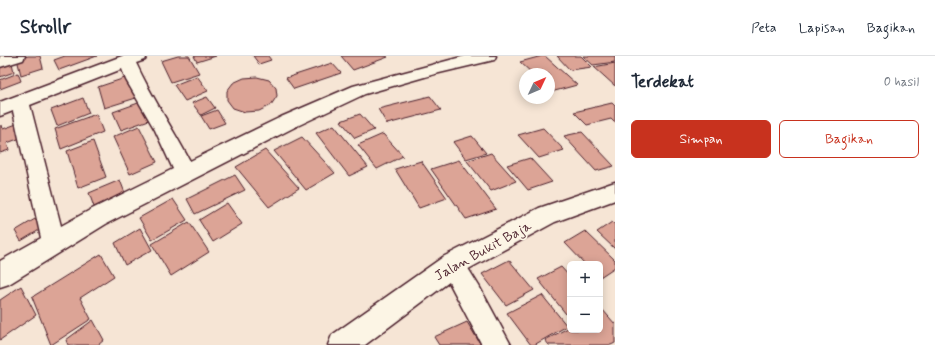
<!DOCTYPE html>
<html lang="id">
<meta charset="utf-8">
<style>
:root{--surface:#fff;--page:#f2f2f3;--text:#1f2937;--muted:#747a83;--line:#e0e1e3;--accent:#c8321e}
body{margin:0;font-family:Mynerve,sans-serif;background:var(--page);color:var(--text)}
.controls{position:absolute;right:12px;bottom:12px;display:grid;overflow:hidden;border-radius:6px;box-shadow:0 2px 10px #0003}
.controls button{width:36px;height:36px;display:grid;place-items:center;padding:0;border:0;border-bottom:1px solid var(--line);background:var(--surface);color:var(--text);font:20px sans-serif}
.compass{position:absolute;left:519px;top:12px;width:36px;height:36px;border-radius:50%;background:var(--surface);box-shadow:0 2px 10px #0003;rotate:46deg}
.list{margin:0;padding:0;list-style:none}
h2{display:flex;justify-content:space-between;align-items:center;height:52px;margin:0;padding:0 16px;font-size:17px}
h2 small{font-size:13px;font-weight:400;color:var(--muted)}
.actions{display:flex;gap:8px;padding:12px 16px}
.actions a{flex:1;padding:9px 0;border:1px solid var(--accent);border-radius:6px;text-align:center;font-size:14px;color:var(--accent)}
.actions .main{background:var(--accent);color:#fff}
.map{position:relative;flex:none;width:615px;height:289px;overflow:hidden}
header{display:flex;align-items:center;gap:24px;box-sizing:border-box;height:56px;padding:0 20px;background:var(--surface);border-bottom:1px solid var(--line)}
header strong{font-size:19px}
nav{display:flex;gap:22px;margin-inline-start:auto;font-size:14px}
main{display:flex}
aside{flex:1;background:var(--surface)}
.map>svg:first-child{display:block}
.building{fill:#dca496;stroke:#4a1f2b}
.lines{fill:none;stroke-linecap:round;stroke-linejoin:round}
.street-casing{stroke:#4a1f2b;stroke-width:3}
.secondary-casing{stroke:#4a1f2b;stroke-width:3}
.street{fill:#fcf5e5;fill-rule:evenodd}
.secondary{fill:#fcf5e5;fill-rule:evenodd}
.labels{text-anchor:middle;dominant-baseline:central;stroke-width:3.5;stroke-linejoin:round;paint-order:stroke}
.street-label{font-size:14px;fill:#4a1f2b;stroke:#fcf5e5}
</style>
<header>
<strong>Strollr</strong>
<nav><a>Peta</a><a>Lapisan</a><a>Bagikan</a></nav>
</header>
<main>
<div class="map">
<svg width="615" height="289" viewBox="0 0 615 289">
<rect width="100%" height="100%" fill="#f6e5d5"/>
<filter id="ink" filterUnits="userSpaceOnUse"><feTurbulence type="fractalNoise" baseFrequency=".025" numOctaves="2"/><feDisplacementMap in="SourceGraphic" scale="8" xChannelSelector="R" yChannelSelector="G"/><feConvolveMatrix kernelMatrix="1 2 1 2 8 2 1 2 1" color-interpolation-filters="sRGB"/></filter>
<g filter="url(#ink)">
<g class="building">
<path d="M 28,0 L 40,0 L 43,12 L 21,19 L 17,3 Z"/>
<path d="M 65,0 L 97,0 L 59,14 L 54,4 Z"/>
<path d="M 178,0 L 189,0 L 199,17 L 171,26 L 161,5 Z"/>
<path d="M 194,0 L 216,0 L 197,6 Z"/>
<path d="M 253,0 L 268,0 L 271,4 L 259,8 Z"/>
<path d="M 341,0 L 386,0 L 388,1 L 353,14 Z"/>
<path d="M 542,0 L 545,0 L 577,29 L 551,36 L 549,33 L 549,18 L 533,18 L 520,6 Z"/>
<path d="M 557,0 L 581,0 L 592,11 L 570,14 Z"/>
<path d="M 583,0 L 615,0 L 615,6 L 593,9 Z"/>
<path d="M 12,7 L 14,16 L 0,21 L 0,10 Z"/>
<path d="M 332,7 L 341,17 L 294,33 L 286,22 Z"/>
<path d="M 615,7 L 615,30 L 594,11 Z"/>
<path d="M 18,17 L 21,25 L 0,33 L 0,24 Z"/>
<path d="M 197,20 L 208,35 L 185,45 L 174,29 Z"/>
<path d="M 128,21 L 136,42 L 104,52 L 98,31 Z"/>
<path d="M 257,21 L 269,24 L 276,32 L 277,40 L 271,49 L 259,55 L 245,56 L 233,52 L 227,44 L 227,35 L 233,27 L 244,22 Z"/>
<path d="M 430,40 L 441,54 L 387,68 L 378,53 Z"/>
<path d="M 207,41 L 215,52 L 201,59 L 192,47 Z"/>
<path d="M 83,42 L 89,57 L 57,70 L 51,54 Z"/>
<path d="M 141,46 L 149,64 L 121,74 L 113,56 Z"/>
<path d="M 612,47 L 615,50 L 615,67 L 611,63 L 587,69 L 574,56 Z"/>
<path d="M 217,54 L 225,67 L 209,73 L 201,60 Z"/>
<path d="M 96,58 L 103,76 L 61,93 L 55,73 Z"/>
<path d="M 360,58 L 374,74 L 355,82 L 341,65 Z"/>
<path d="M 22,66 L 26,80 L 7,87 L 9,94 L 0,97 L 0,70 L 2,69 L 3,73 Z"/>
<path d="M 334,69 L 368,111 L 349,120 L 316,77 Z"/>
<path d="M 139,70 L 157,106 L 130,118 L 113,81 Z"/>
<path d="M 543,72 L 564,94 L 539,102 L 518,79 Z"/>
<path d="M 582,76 L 614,110 L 596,115 L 564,80 Z"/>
<path d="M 383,78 L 403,100 L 377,113 L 358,89 Z"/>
<path d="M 472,80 L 486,97 L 466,103 L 453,86 Z"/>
<path d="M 302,81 L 335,117 L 306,134 L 274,95 Z"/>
<path d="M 93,85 L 106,121 L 78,132 L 67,95 Z"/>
<path d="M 265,94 L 299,132 L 269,151 L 236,111 Z"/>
<path d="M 491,97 L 516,125 L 491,135 L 467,105 Z"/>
<path d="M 530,102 L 552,126 L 528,134 L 507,109 Z"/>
<path d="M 459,104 L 496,153 L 466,163 L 431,113 Z"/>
<path d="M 421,105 L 447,142 L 419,152 L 395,113 Z"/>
<path d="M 235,119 L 245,134 L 195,158 L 187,143 Z"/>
<path d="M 120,124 L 125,137 L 94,151 L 89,137 Z"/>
<path d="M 173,143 L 187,164 L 152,184 L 139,162 Z"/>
<path d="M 227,147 L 242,168 L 213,186 L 199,164 Z"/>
<path d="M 35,163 L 41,173 L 21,185 L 15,175 Z"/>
<path d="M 189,166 L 209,196 L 171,220 L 152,188 Z"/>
<path d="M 612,166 L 615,169 L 615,193 L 597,176 Z"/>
<path d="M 140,172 L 152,194 L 125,209 L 115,187 Z"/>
<path d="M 585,175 L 615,204 L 615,211 L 600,221 L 600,208 L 585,208 L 565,187 Z"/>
<path d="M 101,198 L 114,220 L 80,242 L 91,263 L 51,289 L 32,241 Z"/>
<path d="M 509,204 L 534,234 L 506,249 L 482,218 Z"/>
<path d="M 561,211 L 570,221 L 570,255 L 566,258 L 538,223 Z"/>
<path d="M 21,230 L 36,259 L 0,284 L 0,244 Z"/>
<path d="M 542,239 L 567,270 L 534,289 L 531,289 L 507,257 Z"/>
<path d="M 602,253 L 615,268 L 615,287 L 611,289 L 549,289 L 545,284 L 570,271 L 570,274 L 600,274 L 600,254 Z"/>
<path d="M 93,264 L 104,284 L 98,289 L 68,289 L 66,284 Z"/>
<path d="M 467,266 L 481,289 L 439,289 L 434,281 Z"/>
</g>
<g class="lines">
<g class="street-casing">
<g id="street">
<path d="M 0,0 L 25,0 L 23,4 L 0,11 Z"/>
<path d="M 122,0 L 147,0 L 145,4 L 136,7 C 151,40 173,73 190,105 L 281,61 L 353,30 L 465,0 L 496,0 L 494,4 L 435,18 L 365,38 L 295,71 L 106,168 L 9,228 L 0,231 L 0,205 L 41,182 L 13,55 L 0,60 L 0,46 ZM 122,13 L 126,24 L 155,74 L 173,113 L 90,154 L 61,170 L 30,49 Z"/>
<path d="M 452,197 L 461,201 L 479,230 L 511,289 L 482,289 L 440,209 L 443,201 Z"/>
</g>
</g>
<g class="secondary-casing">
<path id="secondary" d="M 615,126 L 615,144 L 555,166 L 461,217 L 365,289 L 328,289 L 332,279 L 443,201 L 539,152 Z"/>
</g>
<use href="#street" class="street"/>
<use href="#secondary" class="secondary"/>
</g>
</g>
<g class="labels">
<g class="street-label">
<text transform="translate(483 195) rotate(-29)">Jalan Bukit Baja</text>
</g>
</g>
</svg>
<div class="controls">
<button>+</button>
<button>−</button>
</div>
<svg class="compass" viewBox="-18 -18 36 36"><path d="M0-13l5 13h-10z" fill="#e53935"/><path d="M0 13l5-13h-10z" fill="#747a83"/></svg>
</div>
<aside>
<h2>Terdekat<small>0 hasil</small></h2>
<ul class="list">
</ul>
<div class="actions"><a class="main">Simpan</a><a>Bagikan</a></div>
</aside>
</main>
